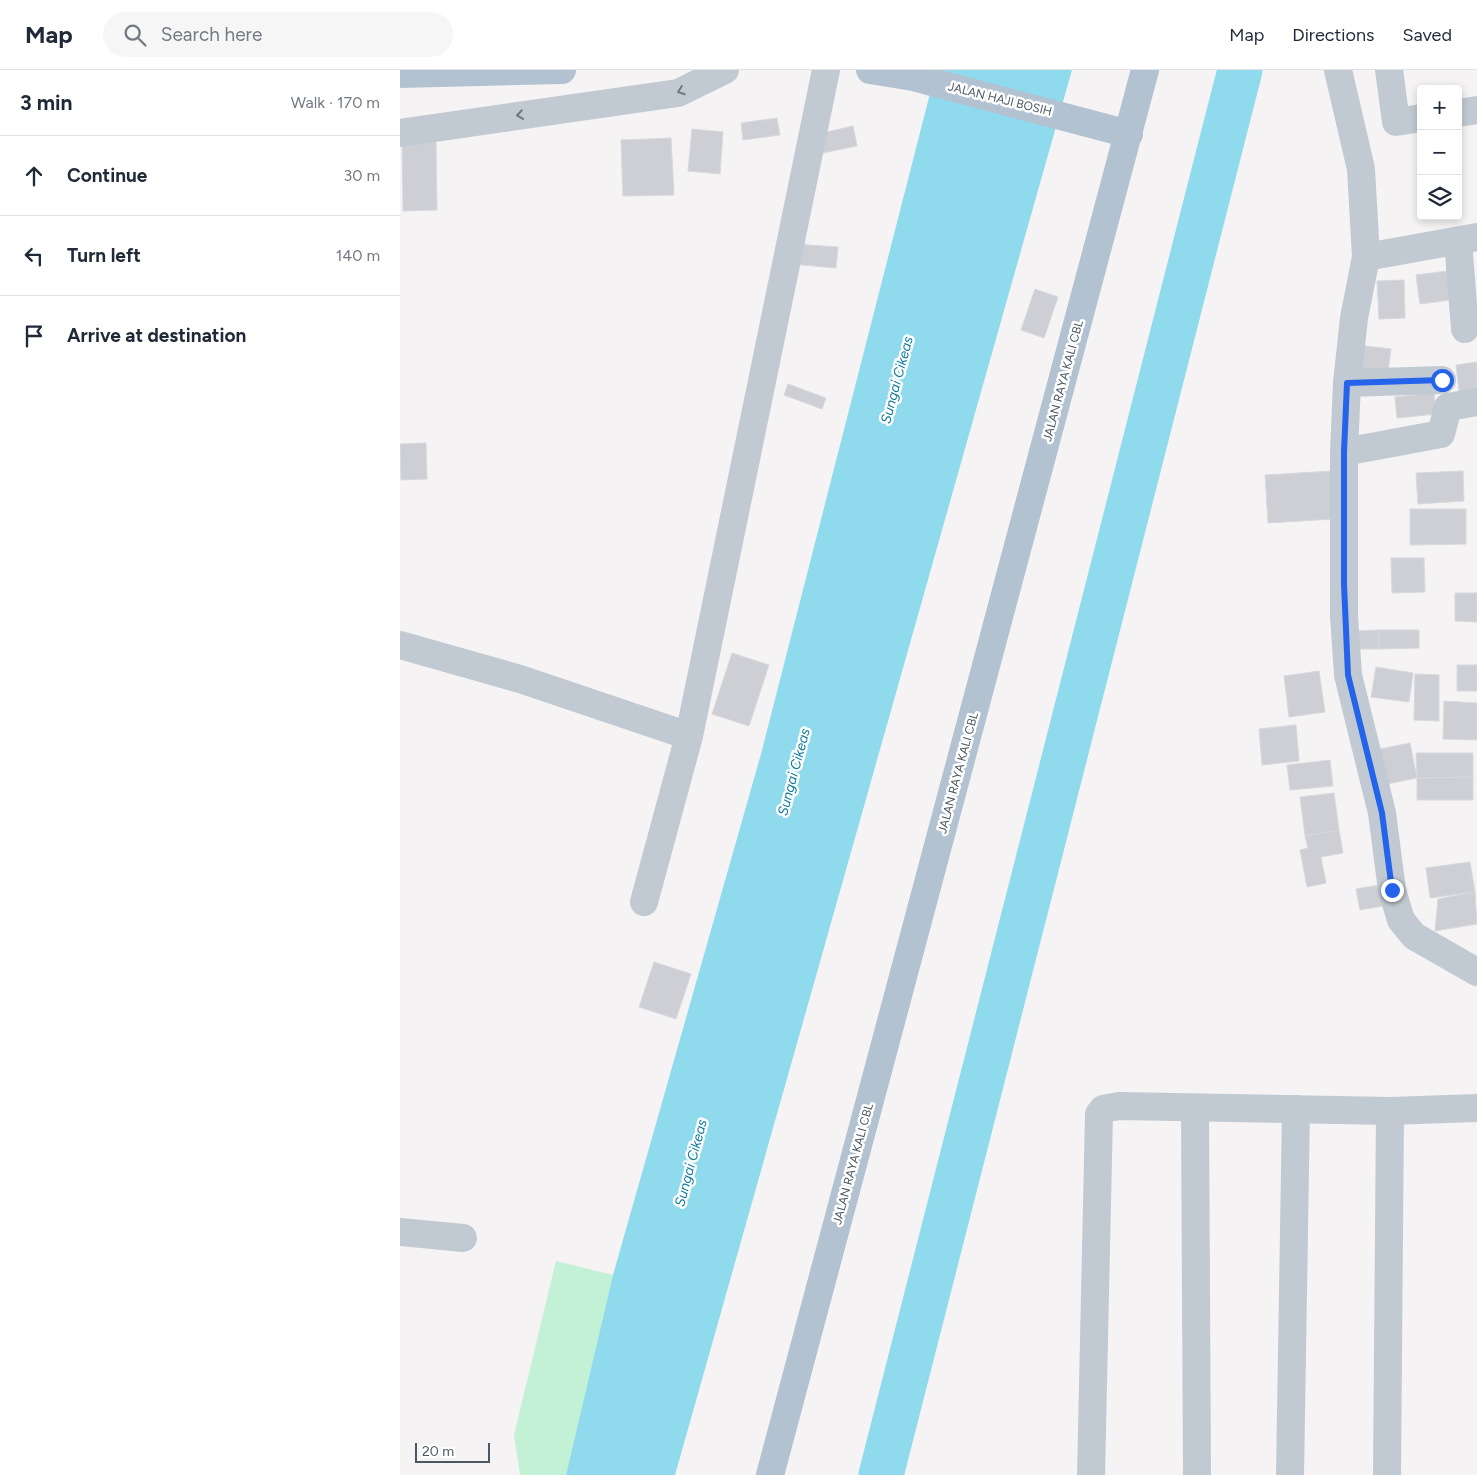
<!DOCTYPE html>
<meta charset="utf-8">
<style>
:root{--surface:#fff;--page:#f6f6f7;--text:#1f2937;--muted:#747a83;--line:#e0e1e3}
body{margin:0;font-family:Figtree,sans-serif;background:var(--page);color:var(--text)}
.controls{position:absolute;right:15px;top:15px;display:grid;overflow:hidden;border-radius:5px;box-shadow:0 2px 8px #0003}
.controls button{width:45px;height:45px;display:grid;place-items:center;padding:0;border:0;border-bottom:1px solid var(--line);background:var(--surface);color:var(--text);font:25px sans-serif}
.scale{position:absolute;left:15px;bottom:12px;width:75px;box-sizing:border-box;padding-left:5px;border:2px solid #4a5661;border-top:0;font-size:14px;line-height:18px;white-space:nowrap;color:#4a5661;-webkit-text-stroke:4px #fff;paint-order:stroke}
.stop{position:absolute;width:15px;height:15px;margin:-11px;border:4px solid #2563eb;border-radius:50%;background:#fff}
.stop.end{background:#2563eb;border-color:#fff;box-shadow:0 1px 5px #0008}
.list{margin:0;padding:0;list-style:none}
h2{display:flex;justify-content:space-between;align-items:center;height:65px;margin:0;padding:0 20px;font-size:21px}
h2 small{font-size:16px;font-weight:400;color:var(--muted)}
.list li{display:grid;grid-template-columns:32px 1fr auto;gap:15px;align-items:center;box-sizing:border-box;height:80px;padding:0 20px;border-top:1px solid var(--line)}
.list b{display:block;font-size:19px;white-space:nowrap}
.list em{font-size:16px;font-style:normal;color:var(--muted)}
.icon{flex:none;width:28px;height:28px;fill:none;stroke:currentColor;stroke-width:2;stroke-linecap:round;stroke-linejoin:round}
.map{position:relative;flex:none;width:1077px;height:1405px;overflow:hidden}
header{display:flex;align-items:center;gap:30px;box-sizing:border-box;height:70px;padding:0 25px;background:var(--surface);border-bottom:1px solid var(--line)}
header strong{font-size:24px}
nav{display:flex;gap:28px;margin-inline-start:auto;font-size:18px}
.search{width:350px;height:45px;background:var(--page);display:flex;align-items:center;gap:12px;box-sizing:border-box;padding:0 18px;border-radius:28px;color:var(--muted);font-size:19px}
main{display:flex}
aside{flex:1;background:var(--surface)}
.map>svg:first-child{display:block}
.green{fill:#c3f1d5}
.water{fill:#90daee}
.lines{fill:none;stroke-linecap:round;stroke-linejoin:round}
.river{stroke:#90daee;stroke-width:45}
.building{fill:#cdcfd5;stroke:#d7d9de}
.minor{stroke:#c1cad2;stroke-width:28}
.major{stroke:#b3c2d1;stroke-width:28}
.oneway{stroke:#6e7983}
.route{stroke:#2563eb;stroke-width:6}
.labels{text-anchor:middle;dominant-baseline:central;stroke-width:5;stroke-linejoin:round;paint-order:stroke}
.street-label{font-size:12px;fill:#4a5661;stroke:#fff}
.water-label{font-size:14px;font-style:italic;fill:#0c7c9b;stroke:#fff}
</style>
<header>
<strong>Map</strong>
<div class="search"><svg class="icon" aria-label="search" viewBox="0 0 24 24"><circle cx="10" cy="10" r="6"/><path d="M15 15l6 6"/></svg>Search here</div>
<nav><a>Map</a><a>Directions</a><a>Saved</a></nav>
</header>
<main>
<aside>
<h2>3 min<small>Walk · 170 m</small></h2>
<ul class="list">
<li><svg class="icon" aria-label="ahead" viewBox="0 0 24 24"><path d="M12 20V5M6 11l6-6 6 6"/></svg><div><b>Continue</b></div><em>30 m</em></li>
<li><svg class="icon" aria-label="left" viewBox="0 0 24 24"><path d="M17 20v-9H6M10 6l-5 5 5 5"/></svg><div><b>Turn left</b></div><em>140 m</em></li>
<li><svg class="icon" aria-label="arrive" viewBox="0 0 24 24"><path d="M6 21V4h12l-3 4 3 4H6"/></svg><div><b>Arrive at destination</b></div></li>
</ul>
</aside>
<div class="map">
<svg width="1077" height="1405" viewBox="0 0 1077 1405">
<rect width="100%" height="100%" fill="#f5f3f3"/>
<path class="green" d="M 156,1191 L 213,1205 L 166,1405 L 120,1405 L 114,1365 Z"/>
<path class="water" d="M 536,0 L 672,0 L 275,1405 L 166,1405 L 213,1205 L 361,684 Z"/>
<g class="lines">
<path class="river" d="M 481,1405 L 840,0"/>
</g>
<g class="building">
<path d="M 377,48 L 380,65 L 343,70 L 341,53 Z"/>
<path d="M 453,56 L 457,76 L 418,84 L 414,65 Z"/>
<path d="M 292,59 L 323,62 L 320,104 L 288,101 Z"/>
<path d="M 271,68 L 274,125 L 223,126 L 221,70 Z"/>
<path d="M 36,70 L 37,140 L 3,141 L 2,71 Z"/>
<path d="M 394,174 L 438,177 L 436,198 L 392,194 Z"/>
<path d="M 1047,201 L 1051,230 L 1020,234 L 1016,205 Z"/>
<path d="M 1004,210 L 1005,248 L 979,249 L 977,211 Z"/>
<path d="M 635,219 L 658,227 L 644,268 L 621,260 Z"/>
<path d="M 958,275 L 991,279 L 987,308 L 953,303 Z"/>
<path d="M 1077,292 L 1077,326 L 1060,329 L 1056,295 Z"/>
<path d="M 388,314 L 426,328 L 422,339 L 384,325 Z"/>
<path d="M 1034,323 L 1036,344 L 997,348 L 995,327 Z"/>
<path d="M 26,373 L 27,409 L 1,410 L 0,374 Z"/>
<path d="M 931,401 L 934,449 L 868,453 L 865,405 Z"/>
<path d="M 1063,401 L 1064,431 L 1018,434 L 1016,403 Z"/>
<path d="M 1010,439 L 1066,439 L 1066,474 L 1010,475 Z"/>
<path d="M 991,488 L 1024,488 L 1025,522 L 992,523 Z"/>
<path d="M 1055,523 L 1077,523 L 1077,552 L 1055,551 Z"/>
<path d="M 979,560 L 979,579 L 955,579 L 955,561 Z"/>
<path d="M 979,560 L 1019,560 L 1019,578 L 979,579 Z"/>
<path d="M 332,583 L 369,595 L 349,656 L 312,644 Z"/>
<rect x="1057" y="595" width="20" height="26"/>
<path d="M 976,597 L 1013,603 L 1009,632 L 971,627 Z"/>
<path d="M 919,601 L 925,642 L 889,647 L 884,606 Z"/>
<path d="M 1015,604 L 1039,605 L 1039,651 L 1014,650 Z"/>
<path d="M 1044,631 L 1077,633 L 1077,670 L 1043,669 Z"/>
<path d="M 896,655 L 899,691 L 862,695 L 859,659 Z"/>
<path d="M 1010,673 L 1017,708 L 987,714 L 980,679 Z"/>
<path d="M 1016,683 L 1073,683 L 1073,707 L 1017,708 Z"/>
<path d="M 930,690 L 933,716 L 890,720 L 887,695 Z"/>
<path d="M 1073,707 L 1073,730 L 1017,730 L 1017,708 Z"/>
<path d="M 934,723 L 939,760 L 905,766 L 900,727 Z"/>
<path d="M 939,760 L 943,783 L 921,787 L 926,813 L 907,817 L 900,780 L 908,778 L 905,766 Z"/>
<path d="M 1070,792 L 1075,822 L 1030,828 L 1026,798 Z"/>
<path d="M 985,814 L 989,835 L 960,840 L 956,819 Z"/>
<path d="M 1075,822 L 1077,854 L 1035,861 L 1038,829 Z"/>
<path d="M 254,892 L 291,904 L 276,949 L 239,937 Z"/>
</g>
<g class="lines">
<g class="minor">
<path d="M 938,0 L 961,99 L 966,187 L 954,248 L 947,313 L 944,382 L 944,546 L 948,605 L 982,743 L 992,820 L 1001,850 L 1014,866 L 1077,902"/>
<path d="M 989,0 L 996,52 L 1021,48"/>
<path d="M 1058,43 L 1077,40"/>
<path d="M 0,63 L 278,23 L 325,0"/>
<path d="M 1058,171 L 1065,259"/>
<path d="M 966,187 L 1077,167"/>
<path d="M 947,313 L 1042,310"/>
<path d="M 944,382 L 1041,364 L 1048,337 L 1077,332"/>
<path d="M 0,575 L 120,609 L 289,666"/>
<path d="M 244,832 L 289,666 L 426,0"/>
<path d="M 795,1039 L 797,1405"/>
<path d="M 990,1041 L 1077,1038"/>
<path d="M 0,1162 L 63,1168"/>
<path d="M 691,1405 L 699,1044 L 703,1039 L 719,1036 L 990,1041 L 987,1405"/>
<path d="M 890,1405 L 896,1039"/>
</g>
<g class="major">
<path d="M 470,0 L 513,7 L 729,64"/>
<path d="M 0,4 L 162,0"/>
<path d="M 370,1405 L 745,0"/>
</g>
</g>
<defs><path id="oneway-chevron" d="M-2-3.5L2.5 0L-2 3.5" fill="none" stroke-width="1.6" stroke-linecap="round" stroke-linejoin="round" transform="scale(1.25)"/></defs>
<g class="oneway">
<use href="#oneway-chevron" transform="translate(281 21) rotate(160)"/>
<use href="#oneway-chevron" transform="translate(120 45) rotate(172)"/>
</g>
<g class="lines">
<path class="route" d="M 992,820 L 982,743 L 948,605 L 944,514 L 944,382 L 947,313 L 1042,310"/>
</g>
<g class="labels">
<g class="street-label">
<text transform="translate(600 29) rotate(14)">JALAN HAJI BOSIH</text>
<text transform="translate(663 311) rotate(-75)">JALAN RAYA KALI CBL</text>
<text transform="translate(558 703) rotate(-75)">JALAN RAYA KALI CBL</text>
<text transform="translate(453 1094) rotate(-75)">JALAN RAYA KALI CBL</text>
</g>
<g class="water-label">
<text transform="translate(497 310) rotate(-75)">Sungai Cikeas</text>
<text transform="translate(394 702) rotate(-75)">Sungai Cikeas</text>
<text transform="translate(291 1093) rotate(-75)">Sungai Cikeas</text>
</g>
</g>
</svg>
<div class="controls">
<button>+</button>
<button>−</button>
<button><svg class="icon" aria-label="layers" viewBox="0 0 24 24"><path d="M12 4l9 5-9 5-9-5zM3 14l9 5 9-5"/></svg></button>
</div>
<div class="scale">20 m</div>
<div class="stop" style="left:1042px;top:310px"></div>
<div class="stop end" style="left:992px;top:820px"></div>
</div>
</main>
